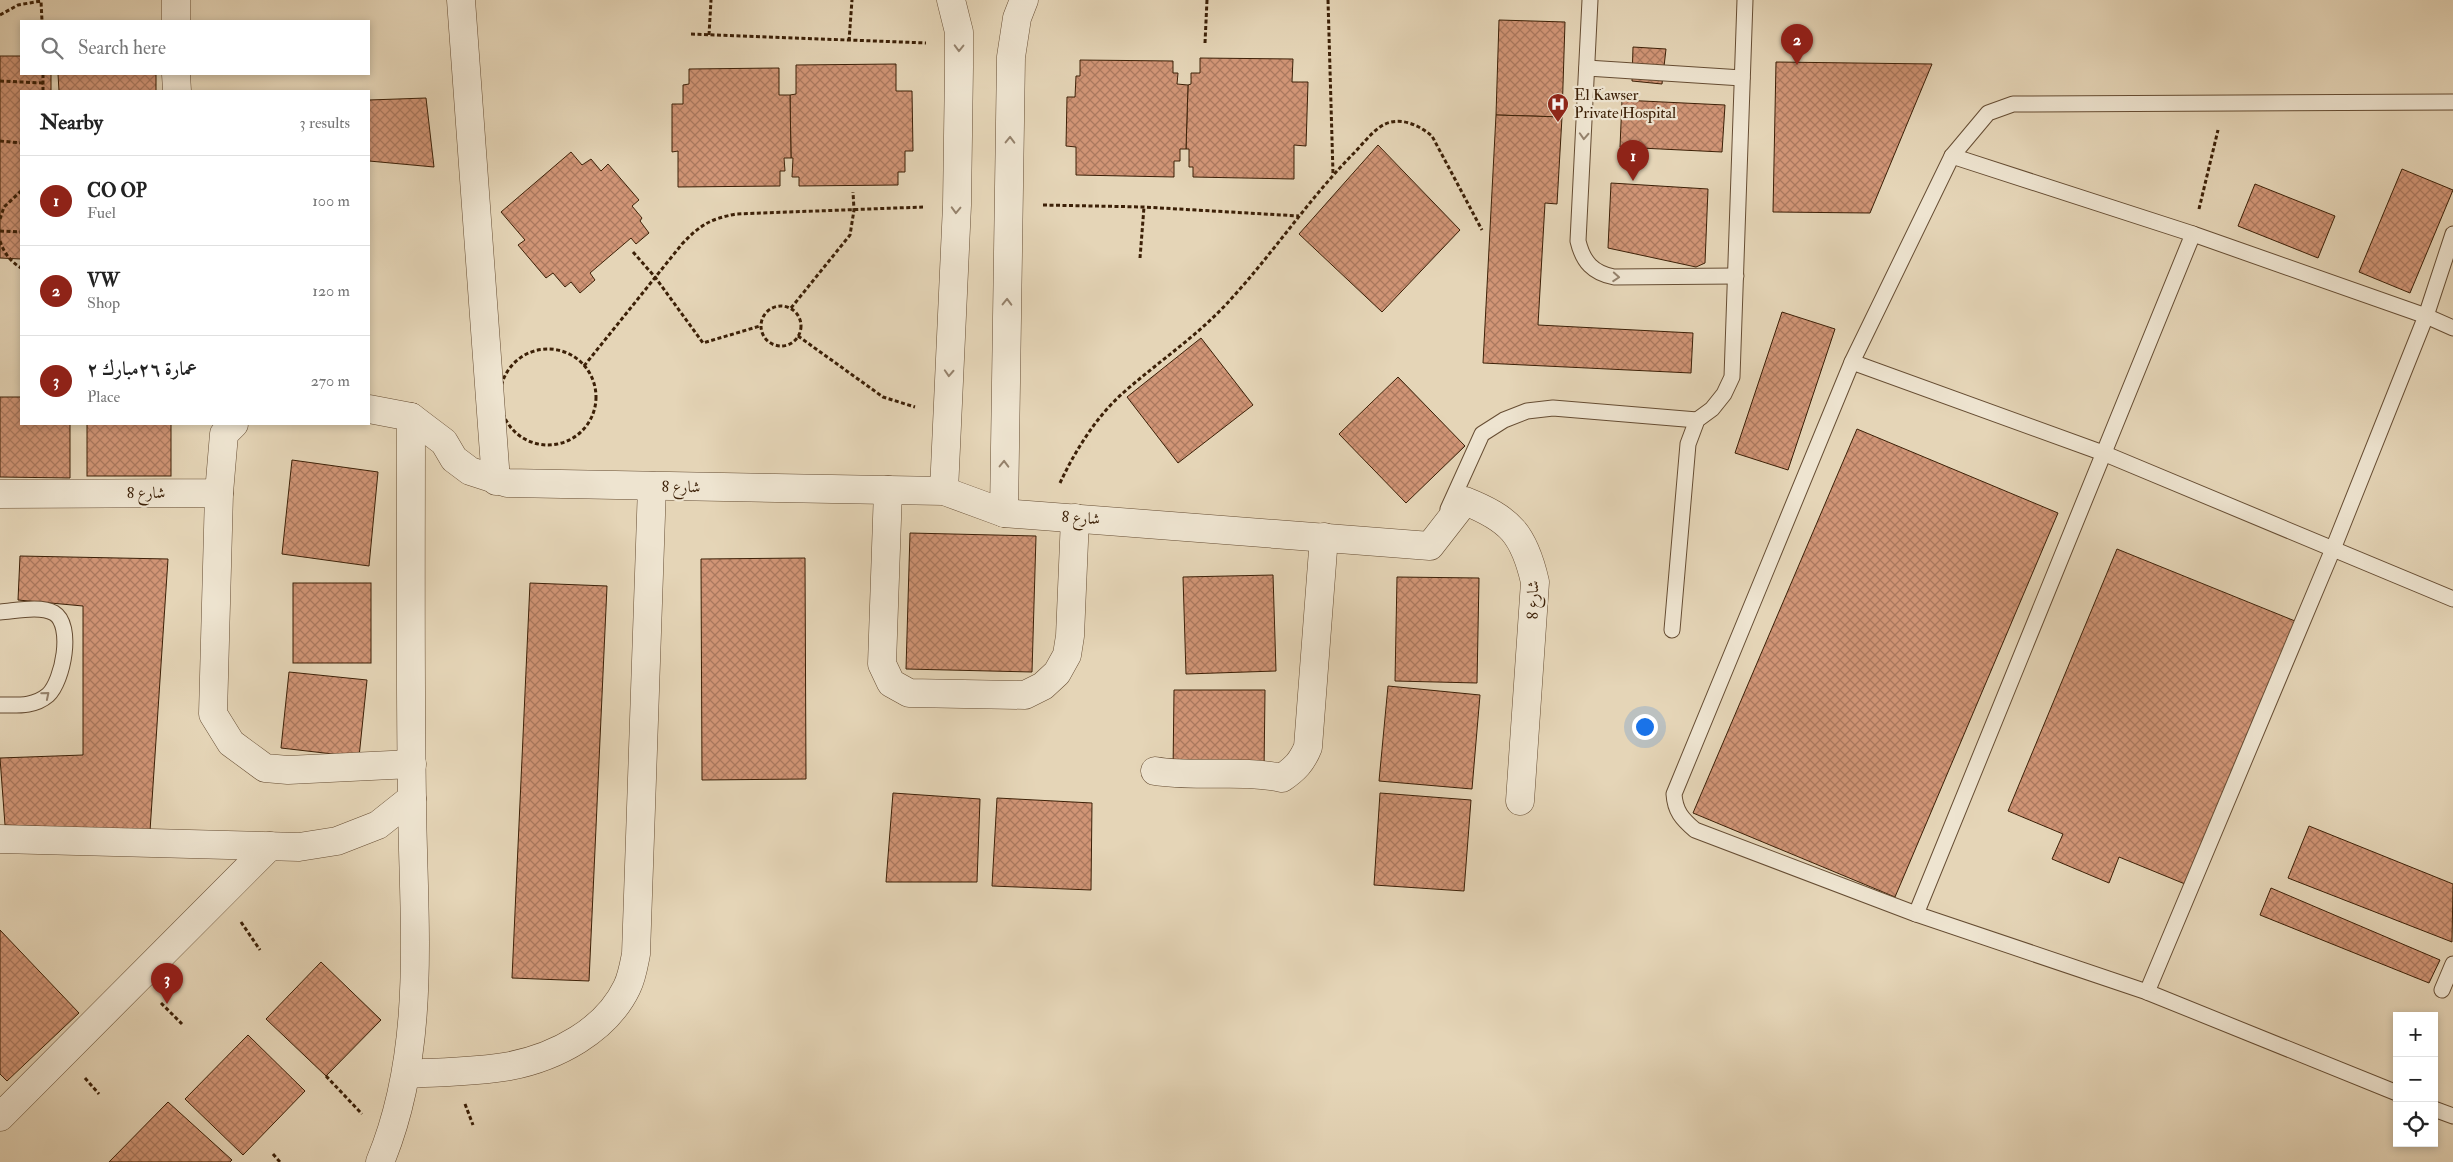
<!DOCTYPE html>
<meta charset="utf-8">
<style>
:root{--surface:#fff;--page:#f6f6f6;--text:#222;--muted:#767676;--line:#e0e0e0;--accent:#8f2418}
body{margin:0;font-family:"IM FELL Double Pica",Amiri,serif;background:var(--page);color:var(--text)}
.controls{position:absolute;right:15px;bottom:15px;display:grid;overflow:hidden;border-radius:0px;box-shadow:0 2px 8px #0003}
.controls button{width:45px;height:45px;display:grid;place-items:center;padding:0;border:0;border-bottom:1px solid var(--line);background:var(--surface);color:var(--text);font:25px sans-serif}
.you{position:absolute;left:1644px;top:726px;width:18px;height:18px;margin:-12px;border:4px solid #fff;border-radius:50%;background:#1a73e8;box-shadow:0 0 0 8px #1a73e833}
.badge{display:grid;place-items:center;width:32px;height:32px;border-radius:50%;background:var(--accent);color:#fff;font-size:16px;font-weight:700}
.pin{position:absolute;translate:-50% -41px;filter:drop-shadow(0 1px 2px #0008)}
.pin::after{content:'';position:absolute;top:26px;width:18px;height:15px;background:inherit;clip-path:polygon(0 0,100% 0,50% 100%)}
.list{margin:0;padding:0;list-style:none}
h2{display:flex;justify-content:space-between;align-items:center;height:65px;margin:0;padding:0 20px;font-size:21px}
h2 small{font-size:16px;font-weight:400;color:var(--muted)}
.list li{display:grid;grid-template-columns:32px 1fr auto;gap:15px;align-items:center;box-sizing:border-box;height:90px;padding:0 20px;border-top:1px solid var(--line)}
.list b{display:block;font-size:19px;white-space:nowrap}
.list p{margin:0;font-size:16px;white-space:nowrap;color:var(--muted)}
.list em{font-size:16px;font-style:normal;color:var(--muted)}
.icon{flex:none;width:28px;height:28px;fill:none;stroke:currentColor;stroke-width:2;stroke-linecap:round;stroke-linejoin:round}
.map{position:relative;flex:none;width:2453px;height:1162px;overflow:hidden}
.search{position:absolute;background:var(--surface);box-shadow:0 2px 8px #0003;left:20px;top:20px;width:350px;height:55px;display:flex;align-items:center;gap:12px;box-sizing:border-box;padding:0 18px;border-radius:0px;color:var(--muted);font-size:19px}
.panel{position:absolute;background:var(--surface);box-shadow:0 2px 8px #0003;left:20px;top:90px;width:350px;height:335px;border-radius:0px}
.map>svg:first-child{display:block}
.building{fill:url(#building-cross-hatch);stroke:#3c2007}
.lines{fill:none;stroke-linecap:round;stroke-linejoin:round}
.service-casing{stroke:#664d33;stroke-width:17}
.minor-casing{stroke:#664d33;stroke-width:29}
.path{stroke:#3c2007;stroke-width:3;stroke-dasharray:4 2.5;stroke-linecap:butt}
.service{stroke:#eee4d0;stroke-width:15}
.minor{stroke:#eee4d0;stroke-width:28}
.oneway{stroke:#95826c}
.labels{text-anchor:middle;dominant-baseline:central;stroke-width:4.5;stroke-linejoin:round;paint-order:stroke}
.poi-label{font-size:16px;fill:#3c2007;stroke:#eee4d0;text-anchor:start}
.street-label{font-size:16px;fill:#3c2007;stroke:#eee4d0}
</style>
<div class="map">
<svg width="2453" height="1162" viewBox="0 0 2453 1162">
<defs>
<pattern id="building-cross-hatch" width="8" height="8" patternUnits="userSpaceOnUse" patternTransform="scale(1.25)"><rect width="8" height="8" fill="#d19576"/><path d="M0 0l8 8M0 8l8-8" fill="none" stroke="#ab795f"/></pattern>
</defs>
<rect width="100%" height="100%" fill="#e5d5b7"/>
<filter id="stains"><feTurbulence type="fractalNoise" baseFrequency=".004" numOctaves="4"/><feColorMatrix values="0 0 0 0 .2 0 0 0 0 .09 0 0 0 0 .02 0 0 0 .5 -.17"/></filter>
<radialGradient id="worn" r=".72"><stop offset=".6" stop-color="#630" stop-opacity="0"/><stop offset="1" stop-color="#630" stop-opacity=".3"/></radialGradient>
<g class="building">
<path d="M 1499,20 L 1565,22 L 1562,117 L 1496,115 Z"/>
<path d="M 1633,47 L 1666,49 L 1662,84 L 1632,81 Z"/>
<path d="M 0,56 L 21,56 L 21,74 L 51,74 L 51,91 L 21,91 L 21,259 L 0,258 Z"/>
<path d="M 1200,58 L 1293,59 L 1292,82 L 1308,82 L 1306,146 L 1294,145 L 1294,179 L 1193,177 L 1193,167 L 1189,167 L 1189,149 L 1186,149 L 1188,85 L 1191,84 L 1191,73 L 1200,73 Z"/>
<path d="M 1080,60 L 1173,61 L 1173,73 L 1178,73 L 1177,84 L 1188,85 L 1186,149 L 1180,149 L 1180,161 L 1174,161 L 1174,177 L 1076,175 L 1076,147 L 1066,146 L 1067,97 L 1075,97 L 1076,76 L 1080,76 Z"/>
<path d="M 1776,62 L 1932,64 L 1870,213 L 1773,212 Z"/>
<path d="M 896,64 L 896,91 L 912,91 L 913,151 L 905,151 L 905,172 L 898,172 L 898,185 L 799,186 L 799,177 L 792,177 L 793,158 L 791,158 L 790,95 L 796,94 L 796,65 Z"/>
<path d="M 779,68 L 779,95 L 790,95 L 791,158 L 784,158 L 785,171 L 780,171 L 780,186 L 678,187 L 678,151 L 672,152 L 672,104 L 683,104 L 683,85 L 689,84 L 689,69 Z"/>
<path d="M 58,74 L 156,74 L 156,91 L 59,91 Z"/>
<path d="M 426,98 L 434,167 L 369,161 L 369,100 Z"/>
<path d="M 1622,100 L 1725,105 L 1722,152 L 1620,147 Z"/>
<path d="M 1496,115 L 1562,117 L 1557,204 L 1545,203 L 1538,325 L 1693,333 L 1691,373 L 1483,363 Z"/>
<path d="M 1378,145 L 1460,230 L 1382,312 L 1299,234 Z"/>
<path d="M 571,152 L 582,165 L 591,159 L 601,171 L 608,164 L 639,200 L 632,206 L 642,218 L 640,221 L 649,233 L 636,244 L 631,238 L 590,273 L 595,280 L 580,293 L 571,282 L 565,287 L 553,273 L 546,278 L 518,245 L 525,240 L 501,212 Z"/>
<path d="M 2402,169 L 2453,190 L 2410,293 L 2359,272 Z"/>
<path d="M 1611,183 L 1708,189 L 1705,263 L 1696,267 L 1608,248 Z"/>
<path d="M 2255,184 L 2335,216 L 2318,258 L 2238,226 Z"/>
<path d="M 1782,312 L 1835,329 L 1788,470 L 1735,453 Z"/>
<path d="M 1201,338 L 1253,405 L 1178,463 L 1127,397 Z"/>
<path d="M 1398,377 L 1465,446 L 1406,503 L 1339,434 Z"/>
<path d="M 0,397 L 21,397 L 21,424 L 70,424 L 70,478 L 0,477 Z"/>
<rect x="87" y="424" width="84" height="52"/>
<path d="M 1857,429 L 2058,513 L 1895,897 L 1693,813 Z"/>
<path d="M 292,460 L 378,472 L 369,566 L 282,554 Z"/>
<path d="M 910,533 L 1036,536 L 1032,672 L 906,669 Z"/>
<path d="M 2117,549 L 2295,621 L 2185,884 L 2119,857 L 2109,883 L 2052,859 L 2063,834 L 2008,811 Z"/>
<path d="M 20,556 L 168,559 L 150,831 L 5,825 L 0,758 L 83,755 L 83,606 L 18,600 Z"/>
<path d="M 805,558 L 806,779 L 702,780 L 701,559 Z"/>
<path d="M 1273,575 L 1276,671 L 1186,674 L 1183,577 Z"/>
<path d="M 1397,577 L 1479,578 L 1477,683 L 1395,681 Z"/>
<rect x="293" y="583" width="78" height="80"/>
<path d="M 530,583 L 607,586 L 589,981 L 512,978 Z"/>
<path d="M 289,672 L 367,680 L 359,757 L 281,748 Z"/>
<path d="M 1388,686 L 1480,695 L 1472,789 L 1379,781 Z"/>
<path d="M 1174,690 L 1265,690 L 1264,774 L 1173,774 Z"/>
<path d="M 893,793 L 980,799 L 977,882 L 886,882 Z"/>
<path d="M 1380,793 L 1471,800 L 1464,891 L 1374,885 Z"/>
<path d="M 997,798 L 1092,803 L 1091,890 L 992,886 Z"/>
<path d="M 2309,826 L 2453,884 L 2452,942 L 2288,878 Z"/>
<path d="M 2271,888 L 2440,960 L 2429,983 L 2260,915 Z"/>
<path d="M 0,930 L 79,1013 L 7,1081 L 0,1074 Z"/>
<path d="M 321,962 L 381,1020 L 326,1076 L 266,1019 Z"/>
<path d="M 248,1035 L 305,1091 L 243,1155 L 185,1099 Z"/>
<path d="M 168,1102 L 232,1160 L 230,1162 L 109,1162 Z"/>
</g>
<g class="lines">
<g class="service-casing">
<g id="service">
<path d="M 1590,0 L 1578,241 C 1583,262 1593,273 1614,277 L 1736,276"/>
<path d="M 1587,68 L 1742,78"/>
<path d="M 1952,156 L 2193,234 L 2426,316 L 2453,328"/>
<path d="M 1852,362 L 2103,453 L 2453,599"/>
<path d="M 1448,509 L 1482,434 L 1504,420 L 1527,411 L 1553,408 L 1697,420"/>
<path d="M 0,612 C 15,611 40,605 54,613 C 74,625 63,681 48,695 C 34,707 17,705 0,705"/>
<path d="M 1672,630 L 1688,444 L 1697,420 L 1712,409 L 1724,394 L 1732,377 L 1745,0"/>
<path d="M 1916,914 L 2193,234"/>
<path d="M 2442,990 L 2453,964"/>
<path d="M 2147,992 L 2333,549 L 2426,316 L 2453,234"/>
<path d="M 2397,1093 L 2147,992 L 1916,914 L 1695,830 C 1682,819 1675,811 1674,794 L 1852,362 L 1952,156 L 1988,113 L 2013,104 L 2453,102"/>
<path d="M 2434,1109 L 2453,1116"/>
</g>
</g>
<g class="minor-casing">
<g id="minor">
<path d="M 176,0 L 176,21"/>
<path d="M 461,0 L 496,481"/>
<path d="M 176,74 L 177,91"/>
<path d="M 369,409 L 411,417 L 444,442 L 454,459 L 470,471 L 507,483 L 944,491 L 1004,513 L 1430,546 L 1465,501 C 1510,519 1524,534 1535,582 L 1520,801"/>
<path d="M 888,490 L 882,664 L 891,683 L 909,693 L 1025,695 L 1043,686 L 1057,673 L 1067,655 L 1070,636 L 1075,518"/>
<path d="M 944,491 L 957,205 L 959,67 L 959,32 L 951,0"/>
<path d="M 219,493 L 213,714 L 231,743 L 265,768 L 288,770 L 412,764"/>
<path d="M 0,494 L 219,493 L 224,434 L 234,424"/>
<path d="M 1004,513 L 1011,57 L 1017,18 L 1024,0"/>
<path d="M 1155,771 C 1197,778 1240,769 1282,778 C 1295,769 1302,762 1308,747 L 1324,537"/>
<path d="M 0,839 L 299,847 L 337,841 L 378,825 L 412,798"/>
<path d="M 406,1074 C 440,1072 477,1072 510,1066 C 556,1057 606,1031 627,987 C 632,977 634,964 636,954 L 652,486"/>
<path d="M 0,1117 L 270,846"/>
<path d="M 380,1162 C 428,1047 413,921 412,800 C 410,672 411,545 411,417"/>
</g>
</g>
<g class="path">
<path d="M 1328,0 L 1333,174"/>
<path d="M 0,15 L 18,5 L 41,1 L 42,21"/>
<path d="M 691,34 L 926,43"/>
<path d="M 709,35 L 711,0"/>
<path d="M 849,41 L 852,0"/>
<path d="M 1205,43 L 1207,0"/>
<path d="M 43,74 L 43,91"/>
<path d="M 0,81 L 43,83"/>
<path d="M 0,141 L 21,143"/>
<path d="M 1043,205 L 1144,207 L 1299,216"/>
<path d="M 2199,209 L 2218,130"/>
<path d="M 0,219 L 4,207 L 21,191"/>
<path d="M 0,231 L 21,232"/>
<path d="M 0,241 C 4,253 10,261 21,268"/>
<path d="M 633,252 L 655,277 L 703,343 L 760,326"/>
<path d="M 1140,258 L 1144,207"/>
<circle cx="781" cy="326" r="20"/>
<path d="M 791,308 L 850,235 L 854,210 L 853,192"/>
<path d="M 798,336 L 883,397 L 915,407"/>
<circle cx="548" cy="397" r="48"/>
<path d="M 584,366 L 682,244 C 700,225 710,219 736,214 L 923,207"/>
<path d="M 1060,483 C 1075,451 1096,417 1123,393 C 1159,361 1199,335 1231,299 C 1274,252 1309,199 1353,154 C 1362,145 1370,134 1380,127 C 1397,115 1418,124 1432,136 L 1482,230"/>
<path d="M 241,922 L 260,950"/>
<path d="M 161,1003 L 182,1024"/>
<path d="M 326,1076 L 362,1114"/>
<path d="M 85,1078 L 99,1094"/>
<path d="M 465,1104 L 473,1125"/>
<path d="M 273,1154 L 280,1162"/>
</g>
<use href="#service" class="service"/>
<use href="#minor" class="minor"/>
</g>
<defs><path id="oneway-chevron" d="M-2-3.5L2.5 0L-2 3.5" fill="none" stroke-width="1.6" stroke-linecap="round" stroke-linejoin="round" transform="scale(1.25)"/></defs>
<g class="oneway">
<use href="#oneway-chevron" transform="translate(959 48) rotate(91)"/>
<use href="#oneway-chevron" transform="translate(1584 136) rotate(93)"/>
<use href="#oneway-chevron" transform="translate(1010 140) rotate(-89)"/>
<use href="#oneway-chevron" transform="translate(956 210) rotate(92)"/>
<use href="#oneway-chevron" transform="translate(1616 277) rotate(4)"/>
<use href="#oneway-chevron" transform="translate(1007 302) rotate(-89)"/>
<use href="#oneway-chevron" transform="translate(949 373) rotate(93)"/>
<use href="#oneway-chevron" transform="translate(1004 464) rotate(-89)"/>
<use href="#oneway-chevron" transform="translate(46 695) rotate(-40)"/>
</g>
<defs>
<g id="hospital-pin" transform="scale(1.125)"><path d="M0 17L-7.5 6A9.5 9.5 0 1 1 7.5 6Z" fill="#8f2418" stroke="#eee4d0"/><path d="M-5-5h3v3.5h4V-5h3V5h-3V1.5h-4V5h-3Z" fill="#fff"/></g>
</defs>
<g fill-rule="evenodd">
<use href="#hospital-pin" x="1558" y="104"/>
</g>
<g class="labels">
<g class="poi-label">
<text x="1574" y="95">El Kawser<tspan x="1574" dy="18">Private Hospital</tspan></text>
</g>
<g class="street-label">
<text transform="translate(681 487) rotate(1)">شارع 8</text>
<text x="146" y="493">شارع 8</text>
<text transform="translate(1081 518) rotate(4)">شارع 8</text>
<text transform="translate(1533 600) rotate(-89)">شارع 8</text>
</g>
</g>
<rect width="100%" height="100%" filter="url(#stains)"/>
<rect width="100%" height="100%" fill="url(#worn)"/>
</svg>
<div class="controls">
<button>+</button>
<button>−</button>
<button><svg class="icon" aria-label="locate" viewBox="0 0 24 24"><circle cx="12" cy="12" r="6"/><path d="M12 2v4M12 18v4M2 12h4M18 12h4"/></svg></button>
</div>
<div class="you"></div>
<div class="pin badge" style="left:1633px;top:181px">1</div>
<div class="pin badge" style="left:1797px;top:65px">2</div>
<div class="pin badge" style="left:167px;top:1004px">3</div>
<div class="search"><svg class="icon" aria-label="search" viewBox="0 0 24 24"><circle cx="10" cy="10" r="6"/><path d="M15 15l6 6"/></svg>Search here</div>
<section class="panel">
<h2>Nearby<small>3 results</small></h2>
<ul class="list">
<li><span class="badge">1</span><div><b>CO OP</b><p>Fuel</p></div><em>100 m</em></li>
<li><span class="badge">2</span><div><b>VW</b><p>Shop</p></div><em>120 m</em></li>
<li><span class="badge">3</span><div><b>عمارة ٢٦مبارك ٢</b><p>Place</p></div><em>270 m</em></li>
</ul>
</section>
</div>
